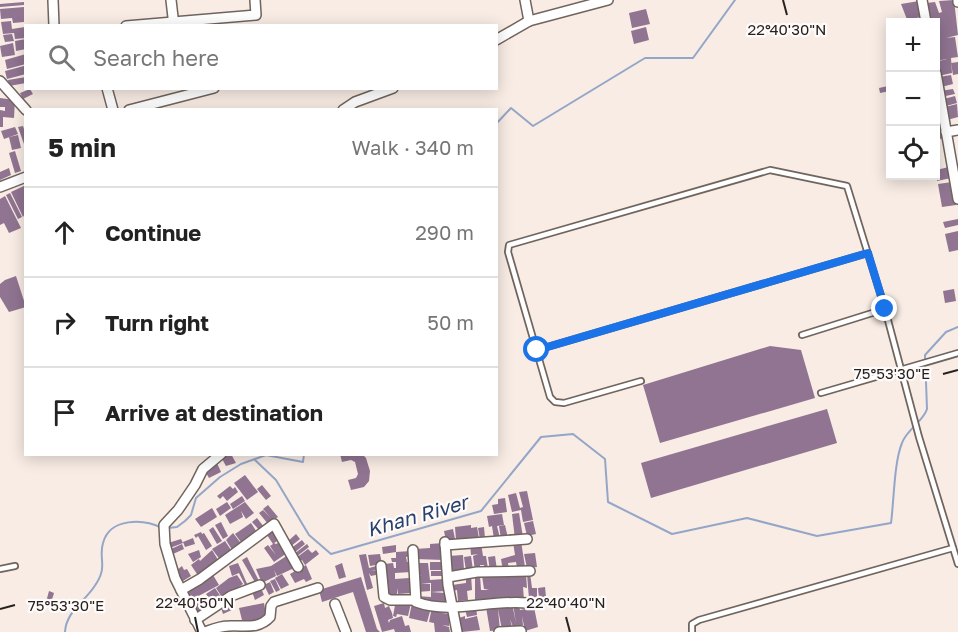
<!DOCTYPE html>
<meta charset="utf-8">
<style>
:root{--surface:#fff;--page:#f6f6f6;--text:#222;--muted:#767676;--line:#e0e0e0}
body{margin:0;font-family:"Golos Text",sans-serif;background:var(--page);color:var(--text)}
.controls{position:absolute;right:18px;top:18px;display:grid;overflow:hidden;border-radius:0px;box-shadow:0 3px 15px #0003}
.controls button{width:54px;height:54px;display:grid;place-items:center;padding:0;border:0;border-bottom:2px solid var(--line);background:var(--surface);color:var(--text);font:30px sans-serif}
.stop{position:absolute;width:18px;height:18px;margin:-14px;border:4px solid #1a73e8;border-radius:50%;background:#fff}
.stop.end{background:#1a73e8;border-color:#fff;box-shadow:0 2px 6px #0008}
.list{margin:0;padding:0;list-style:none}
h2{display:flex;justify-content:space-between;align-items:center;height:78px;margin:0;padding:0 24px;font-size:26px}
h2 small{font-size:20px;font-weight:400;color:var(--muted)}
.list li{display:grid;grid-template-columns:39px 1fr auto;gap:18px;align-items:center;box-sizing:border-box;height:90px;padding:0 24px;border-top:2px solid var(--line)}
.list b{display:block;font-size:22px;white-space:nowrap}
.list em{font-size:20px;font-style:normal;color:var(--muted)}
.icon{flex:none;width:33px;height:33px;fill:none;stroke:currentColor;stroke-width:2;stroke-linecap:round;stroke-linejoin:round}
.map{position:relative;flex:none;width:958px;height:632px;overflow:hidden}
.search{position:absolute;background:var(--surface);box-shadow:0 3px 15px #0003;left:24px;top:24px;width:474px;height:66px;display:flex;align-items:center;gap:15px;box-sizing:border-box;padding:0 21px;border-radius:0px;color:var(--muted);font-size:22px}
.panel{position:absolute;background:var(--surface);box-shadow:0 3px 15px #0003;left:24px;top:108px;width:474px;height:348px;border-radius:0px}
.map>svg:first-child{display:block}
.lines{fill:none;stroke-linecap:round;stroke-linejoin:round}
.stream{stroke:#94a6c8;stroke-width:2}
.building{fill:#907491}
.lane-casing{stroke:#70655e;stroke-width:8}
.street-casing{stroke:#70655e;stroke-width:12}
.lane{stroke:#fff;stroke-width:4.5}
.street{stroke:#fff;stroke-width:9}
.route{stroke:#1a73e8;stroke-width:8}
.ticks{fill:none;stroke:#272220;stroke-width:2}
.labels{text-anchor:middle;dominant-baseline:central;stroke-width:4.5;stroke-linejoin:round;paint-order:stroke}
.water-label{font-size:20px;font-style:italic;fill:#29416e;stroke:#fefbfa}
.ticks-label{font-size:15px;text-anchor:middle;fill:#272220;stroke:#fefbfa;stroke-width:4.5;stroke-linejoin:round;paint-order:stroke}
</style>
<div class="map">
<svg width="958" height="632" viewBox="0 0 958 632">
<rect width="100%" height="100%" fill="#f8ece4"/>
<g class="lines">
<g class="stream">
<path d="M 496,124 L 511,108 L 533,126 L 645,58 L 693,58 L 735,0"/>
<path d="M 255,460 L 276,480 L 309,535 L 331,554 L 481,511 L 541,437 L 573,434 L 605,459 L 608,502 L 672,534 L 747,518 L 817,536 L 891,523 C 894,501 894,462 902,443 C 907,429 923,422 927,409 L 925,355 L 946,332 L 958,327"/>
<path d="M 168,528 L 177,527 L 185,521 L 191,515 L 196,498 L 220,477 L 241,464 L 266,455 L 303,462 L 304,454"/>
<path d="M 65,632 C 66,612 84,602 94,587 C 109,566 98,560 103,543 C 110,517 144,519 162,528"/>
</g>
</g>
<g class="building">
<path d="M 954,0 L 958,35 L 946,38 L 955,37 L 958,57 L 951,58 L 952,73 L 938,76 L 937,67 L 940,67 L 939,61 L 947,59 L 936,61 L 936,45 L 937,45 L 936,40 L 936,22 L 930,22 L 927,3 L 935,2 L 939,13 L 942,12 L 939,1 Z"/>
<path d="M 919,1 L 921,17 L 912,19 L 912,22 L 908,22 L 901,4 Z"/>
<path d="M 24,2 L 24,5 L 0,7 L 0,4 Z"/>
<path d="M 24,7 L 24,22 L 13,23 L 12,18 L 1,19 L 0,9 Z"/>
<path d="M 646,9 L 650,24 L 632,28 L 629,13 Z"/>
<path d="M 11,21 L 12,29 L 25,27 L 26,38 L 15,39 L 14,33 L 3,34 L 1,22 Z"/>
<path d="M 646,27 L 649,40 L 634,44 L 631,31 Z"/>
<path d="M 12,34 L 14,41 L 5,42 L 3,35 Z"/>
<path d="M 26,39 L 26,49 L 16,51 L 15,41 Z"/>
<path d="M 13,43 L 15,55 L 2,57 L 0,46 Z"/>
<path d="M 26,54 L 26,64 L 7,69 L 5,60 Z"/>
<path d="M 958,62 L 958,74 L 953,75 L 951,63 Z"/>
<path d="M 24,66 L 26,74 L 7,79 L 5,71 Z"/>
<path d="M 951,75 L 953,84 L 941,87 L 939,77 Z"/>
<path d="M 26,77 L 26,83 L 9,86 L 8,80 Z"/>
<path d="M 890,77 L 890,91 L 880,93 L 879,88 L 888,86 L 886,78 Z"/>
<path d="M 30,89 L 33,94 L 23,99 L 20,93 Z"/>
<path d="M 953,89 L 955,94 L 941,97 L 940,91 Z"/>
<path d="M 955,96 L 957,103 L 946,106 L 944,99 Z"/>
<path d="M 0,98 L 15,100 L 14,118 L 3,117 L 3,127 L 0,127 L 0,110 L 5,111 L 5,107 L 0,107 Z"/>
<path d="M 957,104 L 958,117 L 947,120 L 945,107 Z"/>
<path d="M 23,126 L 26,135 L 25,147 L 18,127 Z"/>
<path d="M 15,127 L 18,134 L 4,139 L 1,131 Z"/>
<path d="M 942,128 L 944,138 L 936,140 L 936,130 Z"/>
<path d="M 18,135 L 21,148 L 12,150 L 9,137 Z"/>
<path d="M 15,151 L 21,171 L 15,173 L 9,153 Z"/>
<path d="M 949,167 L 951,178 L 937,181 L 936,170 Z"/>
<path d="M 9,168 L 11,175 L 0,180 L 0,172 Z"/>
<path d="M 952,182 L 956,205 L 942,207 L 938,184 Z"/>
<path d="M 26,185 L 26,212 L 23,217 L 11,192 Z"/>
<path d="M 10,193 L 22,217 L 18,219 L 6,195 Z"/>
<path d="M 5,196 L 21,228 L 9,233 L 4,223 L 0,225 L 0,199 Z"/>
<path d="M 958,219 L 958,225 L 945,228 L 943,222 Z"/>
<path d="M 958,231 L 958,250 L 949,252 L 945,234 Z"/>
<path d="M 16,276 L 26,307 L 9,312 L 0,297 L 0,284 L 5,280 Z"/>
<path d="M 954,289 L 956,301 L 945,303 L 943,291 Z"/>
<path d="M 770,346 L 801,350 L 815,398 L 660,443 L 643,385 Z"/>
<path d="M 827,409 L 837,443 L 651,498 L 641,463 Z"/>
<path d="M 225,454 L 231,454 L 236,463 L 226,466 L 221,457 Z"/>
<path d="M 340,454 L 362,454 L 366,458 L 370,471 L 369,481 L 364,487 L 351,490 L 348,480 L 356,478 L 358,474 L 355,462 L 351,460 L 342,462 Z"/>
<path d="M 217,463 L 221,472 L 209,478 L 204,469 Z"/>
<path d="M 245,475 L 258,492 L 247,500 L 234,483 Z"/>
<path d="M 262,485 L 271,496 L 266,500 L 257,489 Z"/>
<path d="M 230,486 L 233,489 L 235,487 L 238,492 L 227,501 L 223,496 L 220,499 L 217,496 Z"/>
<path d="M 527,491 L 533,520 L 523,522 L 521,510 L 512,512 L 508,495 L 516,493 L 520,508 L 523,507 L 519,492 Z"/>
<path d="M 242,496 L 245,501 L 233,509 L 230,504 Z"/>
<path d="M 505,498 L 507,512 L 494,514 L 492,505 L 498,504 L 498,499 Z"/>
<path d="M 227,502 L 231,508 L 220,516 L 216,509 Z"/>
<path d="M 245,502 L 254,513 L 246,519 L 241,511 L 243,517 L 230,524 L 225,515 Z"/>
<path d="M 268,505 L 278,517 L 268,524 L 259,513 L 263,510 L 270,517 L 263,509 Z"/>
<path d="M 212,508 L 217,517 L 201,527 L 195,519 Z"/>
<path d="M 519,513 L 523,537 L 515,539 L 512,514 Z"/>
<path d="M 502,514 L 504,525 L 497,526 L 500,538 L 494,539 L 492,526 L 489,527 L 487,516 Z"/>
<path d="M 257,518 L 264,527 L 260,531 L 252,522 Z"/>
<path d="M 533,521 L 536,534 L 527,536 L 524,523 Z"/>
<path d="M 221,522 L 228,536 L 223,539 L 215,525 Z"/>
<path d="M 251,523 L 258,534 L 243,545 L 235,534 Z"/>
<path d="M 471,525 L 471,528 L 477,527 L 479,538 L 456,540 L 455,527 Z"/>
<path d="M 505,525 L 508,538 L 501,539 L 499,526 Z"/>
<path d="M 213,527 L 222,541 L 217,544 L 209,530 Z"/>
<path d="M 484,527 L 485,538 L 480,539 L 478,528 Z"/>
<path d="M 272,528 L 279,540 L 274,543 L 276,544 L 280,542 L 287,553 L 274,562 L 264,548 L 268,545 L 276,555 L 270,546 L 273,544 L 265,532 Z"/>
<path d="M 453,529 L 455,539 L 446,541 L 444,531 Z"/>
<path d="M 201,532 L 202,534 L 204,533 L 212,546 L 206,550 L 198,536 L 196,538 L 194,535 Z"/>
<path d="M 233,533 L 243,546 L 234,553 L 226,540 Z"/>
<path d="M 296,534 L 300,539 L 290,547 L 287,542 Z"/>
<path d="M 193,538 L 195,544 L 185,547 L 183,542 Z"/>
<path d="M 181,539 L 183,543 L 170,548 L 168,543 Z"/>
<path d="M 302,540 L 305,544 L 294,553 L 290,549 Z"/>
<path d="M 225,541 L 233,553 L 221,561 L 212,549 Z"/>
<path d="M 521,541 L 525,567 L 517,568 L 516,562 L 508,563 L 509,570 L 503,571 L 501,559 L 515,555 L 513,542 Z"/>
<path d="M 443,543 L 444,560 L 416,559 L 415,549 L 430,548 L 430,544 Z"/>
<path d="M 470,543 L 481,543 L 483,556 L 486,556 L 488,569 L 485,570 L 484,565 L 480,565 L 480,570 L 475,571 L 473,556 L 478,554 L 471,555 Z"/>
<path d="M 182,544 L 184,549 L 173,554 L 171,549 Z"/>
<path d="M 307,544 L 309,547 L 296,557 L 294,554 Z"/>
<path d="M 396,545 L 396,552 L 383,554 L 382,547 Z"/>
<path d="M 308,549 L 312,553 L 316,550 L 319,554 L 305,565 L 302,560 L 299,562 L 296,558 Z"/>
<path d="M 199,550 L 201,557 L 193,562 L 188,554 Z"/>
<path d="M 212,550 L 220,563 L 210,566 L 199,577 L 191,565 L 199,559 L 200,561 Z"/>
<path d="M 411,551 L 411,556 L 406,557 L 407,562 L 411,562 L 411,572 L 395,573 L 395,579 L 409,578 L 412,593 L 398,594 L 397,588 L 397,595 L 387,595 L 384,564 L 393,563 L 394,568 L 396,568 L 396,562 L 392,562 L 391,558 L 396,558 L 396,552 Z"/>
<path d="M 535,553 L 537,567 L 527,568 L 524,554 Z"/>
<path d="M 366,554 L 369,568 L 380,565 L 381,569 L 371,571 L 380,570 L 380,574 L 371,576 L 369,573 L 373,588 L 367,590 L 359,555 Z"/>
<path d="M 380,554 L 382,564 L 370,566 L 368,555 Z"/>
<path d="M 288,555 L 296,566 L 292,569 L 289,563 L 292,569 L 277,576 L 274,570 L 276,576 L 262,583 L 256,569 L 271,566 Z"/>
<path d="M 463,555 L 464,570 L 450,571 L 448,556 Z"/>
<path d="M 471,556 L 473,570 L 466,571 L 464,557 Z"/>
<path d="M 495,556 L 497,570 L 490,571 L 488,557 Z"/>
<path d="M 247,557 L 260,583 L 256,584 L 242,560 Z"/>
<rect x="430" y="562" width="14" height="8"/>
<path d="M 238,563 L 248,586 L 246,587 L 239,573 L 232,576 L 229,566 Z"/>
<path d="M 342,563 L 346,577 L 339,579 L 335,566 Z"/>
<path d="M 414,563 L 428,563 L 430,580 L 444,579 L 446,591 L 431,592 L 431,583 L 421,583 L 430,584 L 430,591 L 417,592 L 416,576 L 422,575 L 415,575 Z"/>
<path d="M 306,565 L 312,579 L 306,582 L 304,579 L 295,583 L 290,574 Z"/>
<path d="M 182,566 L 184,570 L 187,569 L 191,576 L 183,581 L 177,575 L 179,574 L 177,570 Z"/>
<rect x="431" y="571" width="13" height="5"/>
<path d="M 530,573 L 532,588 L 537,588 L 537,599 L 529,599 L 527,574 Z"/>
<path d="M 282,574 L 289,585 L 281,589 L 275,578 Z"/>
<path d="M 526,574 L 527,588 L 523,587 L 524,600 L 475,600 L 475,575 L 480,575 L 481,590 L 485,590 L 489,589 L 484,589 L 482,576 Z"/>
<path d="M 213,575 L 219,585 L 193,599 L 191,595 L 188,597 L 184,589 Z"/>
<path d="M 237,575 L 243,584 L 223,599 L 216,588 L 229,578 Z"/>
<path d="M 471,575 L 472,590 L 467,591 L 468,600 L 458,601 L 457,590 L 453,591 L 452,585 L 466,583 L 466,576 Z"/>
<path d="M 361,577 L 377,629 L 380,632 L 366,632 L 353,592 L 322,602 L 319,590 Z"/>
<path d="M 275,579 L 280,590 L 276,592 L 270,581 Z"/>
<path d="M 270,582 L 274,592 L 269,595 L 264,585 Z"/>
<path d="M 260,586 L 264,595 L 255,600 L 251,589 Z"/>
<path d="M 545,587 L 546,597 L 539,598 L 538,588 Z"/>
<path d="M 215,588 L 223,600 L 214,606 L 206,594 Z"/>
<path d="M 49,591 L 54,593 L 51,603 L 46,602 Z"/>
<path d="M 431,592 L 445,593 L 445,603 L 417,601 L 417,596 L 431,597 Z"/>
<path d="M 231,599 L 234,609 L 223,614 L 220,605 Z"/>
<path d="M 396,600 L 411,603 L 408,616 L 397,614 L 396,617 L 393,616 Z"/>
<path d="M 193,602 L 195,604 L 199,602 L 205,611 L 197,616 L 189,605 Z"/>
<path d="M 264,603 L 267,619 L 243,624 L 239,608 Z"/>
<path d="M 384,603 L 385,608 L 389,606 L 392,613 L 393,618 L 388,620 L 389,623 L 390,620 L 402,616 L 405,626 L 409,625 L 411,632 L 395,632 L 394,629 L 382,632 L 374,606 Z"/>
<path d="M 412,603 L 431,608 L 427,622 L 409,618 Z"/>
<path d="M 512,603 L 516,623 L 513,604 L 518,603 L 520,610 L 534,607 L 538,627 L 525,631 L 522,616 L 523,625 L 513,627 L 510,619 L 512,627 L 502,630 L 498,609 L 500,630 L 490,631 L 486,607 Z"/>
<path d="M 432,607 L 442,613 L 450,614 L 449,626 L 442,625 L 449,627 L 450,632 L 435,632 L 434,623 L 429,622 Z"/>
<path d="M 476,607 L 477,615 L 467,617 L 465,609 Z"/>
<path d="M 465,616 L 465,619 L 477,616 L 480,630 L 462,632 L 459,618 Z"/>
</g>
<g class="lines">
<g class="lane-casing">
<g id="lane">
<path d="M 802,335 L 885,309"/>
<path d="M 537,350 L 868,253"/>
<path d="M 641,381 L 564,403 L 555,402 L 550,397 L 508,252 L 509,245 L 770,170 L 847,186 L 885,309 L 919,437 L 958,564"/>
<path d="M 821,393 L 958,353"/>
<path d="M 0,569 L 15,566"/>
<path d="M 692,632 L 692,624 L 699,620 L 953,548"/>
</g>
</g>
<g class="street-casing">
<g id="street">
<path d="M 53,0 L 54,26"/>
<path d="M 171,0 L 174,26"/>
<path d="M 922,0 L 926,22"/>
<path d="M 958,0 L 958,2"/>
<path d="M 529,21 L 608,0"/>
<path d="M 126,26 L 256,15 L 255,0"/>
<path d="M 496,40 L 529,21 L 525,0"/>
<path d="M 936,73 L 958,199"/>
<path d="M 0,81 L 26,110"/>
<path d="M 107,88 L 113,110"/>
<path d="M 129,110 L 214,88"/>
<path d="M 343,110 L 355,102 L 393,88"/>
<path d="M 946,132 L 958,130"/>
<path d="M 0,187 L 26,177"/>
<path d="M 445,542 L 448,585 L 457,632"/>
<path d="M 445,545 L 527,539"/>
<path d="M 413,550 L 416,602 C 451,615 491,599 527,603"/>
<path d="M 381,566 L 384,597 L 390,600 L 414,600"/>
<path d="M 448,577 L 477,572 L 530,571"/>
<path d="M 181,590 L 200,579 L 274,524 L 298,567"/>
<path d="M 335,604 L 346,632"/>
<path d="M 195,620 L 231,596 L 260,585"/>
<path d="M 202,632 L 175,578 L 165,544 L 164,525 L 178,510 L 195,485 L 203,469 L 221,454"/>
<path d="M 205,632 C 213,629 220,626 229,626 C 244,625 258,630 270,617 L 271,606 L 274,602 L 318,588"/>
<path d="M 499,632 L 521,631"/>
</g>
</g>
<use href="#lane" class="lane"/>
<use href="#street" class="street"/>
</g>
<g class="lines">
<path class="route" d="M 537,350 L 868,253 L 885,309"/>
</g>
<path class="ticks" d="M 783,0 L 787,15M 943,374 L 958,370M 0,609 L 15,605M 195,617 L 198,632M 566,617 L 570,632"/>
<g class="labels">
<g class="water-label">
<text transform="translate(417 515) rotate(-16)">Khan River</text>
</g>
</g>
<g class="ticks-label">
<text x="787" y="35">22°40'30"N</text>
<text x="892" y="379">75°53'30"E</text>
<text x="195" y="608">22°40'50"N</text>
<text x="566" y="608">22°40'40"N</text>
<text x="66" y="611">75°53'30"E</text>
</g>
</svg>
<div class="controls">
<button>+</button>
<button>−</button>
<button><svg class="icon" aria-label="locate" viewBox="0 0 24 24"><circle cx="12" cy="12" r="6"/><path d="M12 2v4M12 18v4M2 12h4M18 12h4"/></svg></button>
</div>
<div class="stop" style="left:537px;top:350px"></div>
<div class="stop end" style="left:885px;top:309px"></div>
<div class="search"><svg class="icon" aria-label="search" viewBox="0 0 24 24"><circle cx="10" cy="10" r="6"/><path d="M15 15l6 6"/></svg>Search here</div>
<section class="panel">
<h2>5 min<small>Walk · 340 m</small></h2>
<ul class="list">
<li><svg class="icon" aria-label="ahead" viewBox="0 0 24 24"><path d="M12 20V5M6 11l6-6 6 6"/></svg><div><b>Continue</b></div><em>290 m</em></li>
<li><svg class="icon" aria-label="right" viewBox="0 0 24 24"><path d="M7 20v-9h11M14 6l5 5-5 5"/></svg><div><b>Turn right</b></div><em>50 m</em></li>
<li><svg class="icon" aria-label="arrive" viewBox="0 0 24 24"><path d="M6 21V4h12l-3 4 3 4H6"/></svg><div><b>Arrive at destination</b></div></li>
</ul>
</section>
</div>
